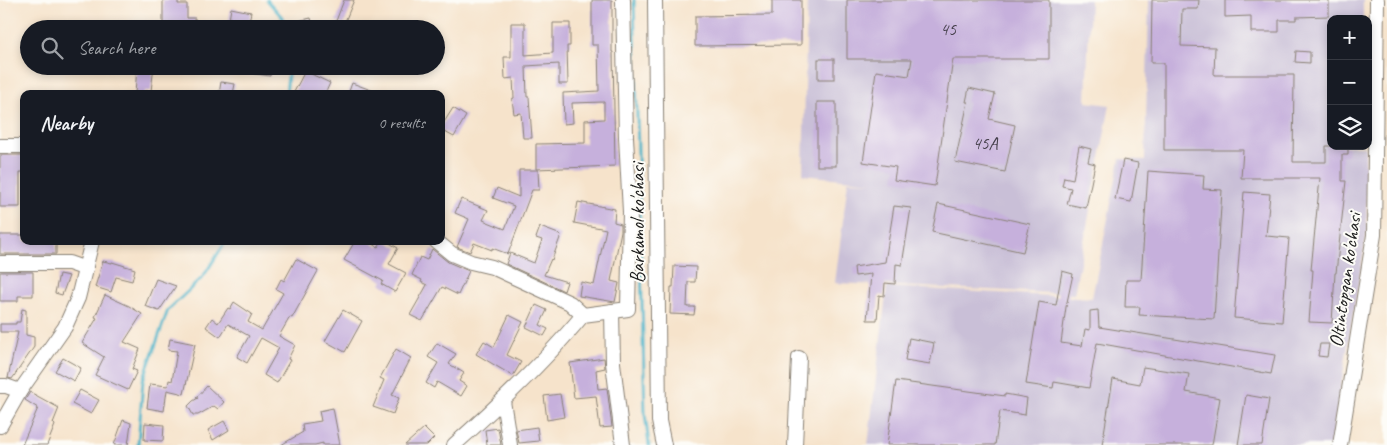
<!DOCTYPE html>
<meta charset="utf-8">
<style>
:root{--surface:#171b24;--page:#20242c;--text:#f1f3f6;--muted:#9ea1a6;--line:#363941}
body{margin:0;font-family:Caveat,sans-serif;background:var(--page);color:var(--text)}
.controls{position:absolute;right:15px;top:15px;display:grid;overflow:hidden;border-radius:10px;box-shadow:0 2px 8px #0003}
.controls button{width:45px;height:45px;display:grid;place-items:center;padding:0;border:0;border-bottom:1px solid var(--line);background:var(--surface);color:var(--text);font:25px sans-serif}
.list{margin:0;padding:0;list-style:none}
h2{display:flex;justify-content:space-between;align-items:center;height:65px;margin:0;padding:0 20px;font-size:21px}
h2 small{font-size:16px;font-weight:400;color:var(--muted)}
.icon{flex:none;width:28px;height:28px;fill:none;stroke:currentColor;stroke-width:2;stroke-linecap:round;stroke-linejoin:round}
.map{position:relative;flex:none;width:1387px;height:445px;overflow:hidden}
.search{position:absolute;background:var(--surface);box-shadow:0 2px 8px #0003;left:20px;top:20px;width:425px;height:55px;display:flex;align-items:center;gap:12px;box-sizing:border-box;padding:0 18px;border-radius:28px;color:var(--muted);font-size:19px}
.panel{position:absolute;background:var(--surface);box-shadow:0 2px 8px #0003;left:20px;top:90px;width:425px;height:155px;border-radius:10px}
.map>svg:first-child{display:block}
.industrial{fill:#c9bfd7}
.lines{fill:none;stroke-linecap:round;stroke-linejoin:round}
.stream{stroke:#49b2c8;stroke-width:3}
.building{fill:#c6b0dc}
.minor-casing{stroke:#898074;stroke-width:16}
.minor{stroke:#fff;stroke-width:14}
.labels{text-anchor:middle;dominant-baseline:central;stroke-width:4;stroke-linejoin:round;paint-order:stroke}
.number-label{font-size:18px;fill:#46414c}
.street-label{font-size:20px;fill:#1c1c1c;stroke:#fdfcf7}
</style>
<div class="map">
<svg width="1387" height="445" viewBox="0 0 1387 445">
<rect width="100%" height="100%" fill="#fdfcf7"/>
<filter id="ink" filterUnits="userSpaceOnUse"><feTurbulence type="fractalNoise" baseFrequency=".02" numOctaves="2"/><feDisplacementMap in="SourceGraphic" scale="10" xChannelSelector="R" yChannelSelector="G"/><feConvolveMatrix kernelMatrix="1 2 1 2 8 2 1 2 1" color-interpolation-filters="sRGB"/></filter>
<filter id="wash" filterUnits="userSpaceOnUse"><feTurbulence type="fractalNoise" baseFrequency=".0096" numOctaves="4" result="noise"/><feDisplacementMap in="SourceGraphic" scale="20" xChannelSelector="R" yChannelSelector="G"/><feGaussianBlur stdDeviation="1.12" result="paint"/><feColorMatrix in="noise" values="0 0 0 0 0 0 0 0 0 0 0 0 0 0 0 0 0 1.4 0 .05"/><feComposite in="paint" operator="in"/></filter>
<g filter="url(#wash)">
<rect width="100%" height="100%" fill="#f6e3cb"/>
<g class="industrial">
<path d="M 807,0 L 1090,0 L 1086,102 L 1110,105 L 1074,294 L 835,283 L 848,181 L 873,182 L 803,175 Z"/>
<path d="M 1149,0 L 1363,0 L 1363,19 L 1331,19 L 1331,146 L 1365,146 L 1367,232 L 1331,445 L 868,445 L 887,287 L 1092,298 L 1120,159 L 1145,160 Z"/>
</g>
<g class="lines">
<g class="stream">
<path d="M 267,0 L 282,17 L 286,29"/>
<path d="M 634,0 L 645,414 L 649,445"/>
<path d="M 286,94 L 289,66"/>
<path d="M 138,445 L 143,380 L 168,310 L 203,277 L 226,241"/>
</g>
</g>
<g id="blocks">
<g class="building">
<path d="M 163,0 L 178,0 L 178,4 L 187,4 L 187,18 L 195,18 L 195,29 L 163,28 Z"/>
<path d="M 344,0 L 354,0 L 344,24 L 336,21 Z"/>
<path d="M 592,0 L 612,0 L 612,52 L 613,52 L 615,166 L 536,169 L 536,144 L 585,143 L 585,120 L 604,119 L 604,102 L 572,103 L 573,123 L 564,124 L 563,93 L 599,91 L 598,45 L 592,45 Z"/>
<path d="M 772,0 L 801,0 L 801,45 L 695,46 L 695,16 L 772,15 Z"/>
<path d="M 847,0 L 1049,0 L 1049,59 L 953,59 L 935,186 L 894,180 L 896,167 L 863,162 L 876,71 L 909,76 L 912,59 L 847,59 Z"/>
<path d="M 1152,0 L 1199,0 L 1198,9 L 1182,9 L 1181,46 L 1215,47 L 1214,75 L 1294,75 L 1293,162 L 1326,162 L 1326,146 L 1348,146 L 1348,155 L 1342,155 L 1342,181 L 1346,181 L 1336,273 L 1335,273 L 1332,323 L 1309,322 L 1313,270 L 1311,270 L 1320,178 L 1241,178 L 1243,150 L 1164,150 L 1164,63 L 1151,63 Z"/>
<path d="M 1225,0 L 1329,0 L 1329,16 L 1296,17 L 1296,20 L 1279,20 L 1279,32 L 1251,32 L 1251,16 L 1225,17 Z"/>
<path d="M 231,8 L 251,12 L 248,29 L 228,26 Z"/>
<path d="M 311,18 L 314,29 L 300,29 L 298,21 Z"/>
<path d="M 511,23 L 525,23 L 525,55 L 553,53 L 553,23 L 570,23 L 570,46 L 567,46 L 568,84 L 559,84 L 559,64 L 526,66 L 527,97 L 529,97 L 532,138 L 523,138 L 521,113 L 514,114 L 512,99 L 514,98 L 513,78 L 505,79 L 504,57 L 511,57 Z"/>
<path d="M 1296,51 L 1310,52 L 1310,63 L 1295,62 Z"/>
<rect x="818" y="59" width="16" height="20"/>
<path d="M 137,66 L 154,66 L 151,91 L 145,91 L 144,94 L 135,94 Z"/>
<path d="M 250,66 L 271,66 L 270,76 L 249,73 Z"/>
<path d="M 305,71 L 330,83 L 325,94 L 293,94 Z"/>
<path d="M 221,82 L 235,84 L 233,94 L 219,94 Z"/>
<path d="M 352,83 L 379,93 L 379,94 L 348,94 Z"/>
<path d="M 969,88 L 995,94 L 989,119 L 1015,125 L 1005,172 L 955,162 L 968,102 L 966,102 Z"/>
<rect x="817" y="102" width="19" height="64"/>
<path d="M 453,108 L 466,116 L 454,137 L 441,130 L 441,127 Z"/>
<path d="M 1079,146 L 1091,149 L 1088,162 L 1095,164 L 1086,208 L 1067,204 L 1071,188 L 1062,186 L 1064,177 L 1073,179 Z"/>
<path d="M 0,155 L 24,155 L 24,172 L 20,172 L 20,207 L 0,207 Z"/>
<path d="M 1123,160 L 1138,163 L 1131,202 L 1115,199 Z"/>
<path d="M 519,170 L 538,170 L 539,190 L 532,190 L 508,254 L 492,248 L 492,250 L 474,243 L 470,252 L 457,247 L 469,219 L 455,213 L 461,199 L 488,210 L 483,220 L 505,229 L 514,206 L 493,198 L 497,188 L 519,197 Z"/>
<path d="M 1148,171 L 1204,175 L 1203,189 L 1222,190 L 1214,319 L 1139,315 L 1140,307 L 1125,307 L 1126,280 L 1141,280 Z"/>
<path d="M 1244,192 L 1270,194 L 1266,236 L 1289,238 L 1282,322 L 1234,318 Z"/>
<path d="M 578,202 L 615,209 L 614,222 L 621,224 L 621,231 L 611,281 L 619,283 L 615,302 L 579,296 L 581,282 L 594,285 L 606,229 L 574,223 Z"/>
<path d="M 938,204 L 1030,224 L 1023,252 L 932,232 Z"/>
<path d="M 894,206 L 911,208 L 902,265 L 896,264 L 895,284 L 885,283 L 884,296 L 879,295 L 877,320 L 867,320 L 871,274 L 855,276 L 854,267 L 885,262 Z"/>
<path d="M 540,227 L 561,235 L 552,260 L 551,259 L 544,275 L 567,282 L 564,291 L 506,264 L 510,253 L 534,263 L 542,240 L 536,238 Z"/>
<path d="M 0,235 L 24,235 L 24,241 L 56,241 L 56,254 L 0,254 Z"/>
<path d="M 355,241 L 368,241 L 378,247 L 382,241 L 386,241 L 398,248 L 389,264 L 406,273 L 395,292 L 381,284 L 383,281 L 344,260 Z"/>
<path d="M 432,249 L 448,262 L 469,271 L 458,295 L 442,287 L 422,321 L 410,315 L 427,285 L 421,282 L 422,280 L 412,275 L 420,257 L 427,260 Z"/>
<path d="M 296,259 L 318,271 L 292,318 L 290,317 L 279,336 L 295,345 L 288,359 L 290,360 L 277,383 L 264,375 L 279,348 L 261,338 L 247,363 L 237,357 L 249,336 L 228,324 L 220,337 L 206,327 L 212,318 L 218,323 L 228,308 L 230,309 L 234,302 L 252,314 L 248,322 L 262,330 L 283,293 L 276,289 L 281,279 L 284,281 Z"/>
<path d="M 103,261 L 112,263 L 112,262 L 135,269 L 132,281 L 116,277 L 111,292 L 95,287 Z"/>
<path d="M 674,266 L 696,267 L 695,282 L 688,282 L 687,307 L 695,307 L 694,315 L 670,314 L 671,287 L 673,287 Z"/>
<path d="M 1062,271 L 1073,274 L 1066,307 L 1061,343 L 1082,346 L 1085,329 L 1090,330 L 1090,311 L 1098,310 L 1099,327 L 1275,355 L 1271,374 L 1097,343 L 1089,388 L 1054,382 L 1053,388 L 1026,384 L 1039,302 L 1056,305 Z"/>
<path d="M 0,272 L 33,272 L 33,296 L 18,296 L 18,301 L 0,301 Z"/>
<path d="M 59,274 L 69,276 L 62,295 L 55,293 Z"/>
<path d="M 156,279 L 176,286 L 159,311 L 145,306 Z"/>
<path d="M 105,295 L 129,306 L 142,314 L 124,342 L 140,349 L 132,369 L 137,371 L 128,390 L 95,375 L 104,357 L 82,343 L 97,318 L 95,317 Z"/>
<path d="M 536,305 L 547,310 L 540,325 L 548,329 L 544,336 L 526,327 Z"/>
<path d="M 22,309 L 26,310 L 26,335 L 34,337 L 34,347 L 12,379 L 8,378 L 18,332 L 0,332 L 0,324 L 16,324 L 16,322 L 20,322 Z"/>
<path d="M 343,310 L 362,321 L 345,352 L 325,341 Z"/>
<path d="M 509,315 L 523,322 L 507,355 L 521,362 L 513,376 L 476,354 L 484,341 L 494,347 Z"/>
<path d="M 909,338 L 934,343 L 930,364 L 905,360 Z"/>
<path d="M 170,339 L 195,344 L 184,394 L 167,390 L 164,411 L 147,408 L 150,384 L 168,386 L 169,380 L 172,381 L 177,351 L 168,350 Z"/>
<path d="M 437,343 L 456,354 L 449,364 L 464,373 L 459,381 L 467,386 L 461,396 L 437,382 L 434,388 L 426,383 L 438,363 L 428,357 Z"/>
<path d="M 1320,344 L 1329,344 L 1327,357 L 1318,356 Z"/>
<path d="M 396,349 L 411,358 L 392,395 L 399,398 L 393,414 L 373,407 L 384,380 L 380,378 Z"/>
<path d="M 63,358 L 81,368 L 74,381 L 55,371 Z"/>
<path d="M 604,358 L 605,368 L 596,370 L 598,389 L 607,388 L 612,427 L 600,428 L 596,396 L 574,398 L 570,363 Z"/>
<path d="M 1143,367 L 1189,374 L 1186,392 L 1220,398 L 1212,445 L 1102,445 L 1113,379 L 1140,384 Z"/>
<path d="M 896,381 L 1005,396 L 1005,394 L 1027,398 L 1025,415 L 1000,411 L 995,445 L 887,445 Z"/>
<path d="M 207,386 L 224,402 L 218,409 L 214,406 L 198,415 L 193,415 L 188,406 L 193,401 L 198,398 L 196,398 Z"/>
<path d="M 80,390 L 99,400 L 91,414 L 72,404 Z"/>
<path d="M 30,392 L 59,408 L 53,423 L 55,425 L 47,445 L 22,445 L 38,408 L 25,400 Z"/>
<path d="M 560,394 L 564,417 L 547,420 L 544,396 Z"/>
<path d="M 1246,395 L 1269,399 L 1262,445 L 1238,445 Z"/>
<path d="M 333,408 L 340,445 L 323,445 L 323,443 L 315,445 L 281,445 L 303,432 L 302,424 L 321,421 L 319,411 Z"/>
<path d="M 123,420 L 131,423 L 128,445 L 114,445 Z"/>
<path d="M 224,421 L 229,430 L 213,440 L 208,430 Z"/>
<path d="M 145,423 L 164,425 L 163,441 L 144,440 Z"/>
<path d="M 537,427 L 539,441 L 519,443 L 516,430 Z"/>
<path d="M 424,428 L 434,438 L 427,445 L 405,445 Z"/>
<path d="M 498,428 L 501,445 L 487,445 L 485,430 Z"/>
</g>
</g>
</g>
<g filter="url(#ink)">
<use href="#blocks" fill-opacity="0" stroke="#898074" stroke-width="1"/>
<g class="lines">
<g class="minor-casing">
<g id="minor">
<path d="M 655,0 L 659,421 L 664,445"/>
<path d="M 0,146 L 24,146"/>
<path d="M 436,241 L 452,254 L 471,262 L 492,267 L 570,303 L 583,315"/>
<path d="M 0,263 L 69,263 L 86,269"/>
<path d="M 612,311 L 613,363 L 623,445"/>
<path d="M 0,386 L 6,386 L 20,391"/>
<path d="M 503,401 L 510,445"/>
<path d="M 0,426 L 20,391 L 65,327 L 78,298 L 92,241"/>
<path d="M 454,445 C 500,404 544,362 583,315 L 628,309 L 630,212 L 626,137 L 623,0"/>
<path d="M 795,445 L 799,358"/>
<path d="M 1340,445 L 1374,235 L 1377,0"/>
</g>
</g>
<use href="#minor" class="minor"/>
</g>
</g>
<g class="labels">
<g class="number-label">
<text x="948" y="29">45</text>
<text x="985" y="143">45A</text>
</g>
<g class="street-label">
<text transform="translate(637 223) rotate(-90)">Barkamol ko'chasi</text>
<text transform="translate(1345 280) rotate(-82)">Oltintopgan ko'chasi</text>
</g>
</g>
</svg>
<div class="controls">
<button>+</button>
<button>−</button>
<button><svg class="icon" aria-label="layers" viewBox="0 0 24 24"><path d="M12 4l9 5-9 5-9-5zM3 14l9 5 9-5"/></svg></button>
</div>
<div class="search"><svg class="icon" aria-label="search" viewBox="0 0 24 24"><circle cx="10" cy="10" r="6"/><path d="M15 15l6 6"/></svg>Search here</div>
<section class="panel">
<h2>Nearby<small>0 results</small></h2>
<ul class="list">
</ul>
</section>
</div>
